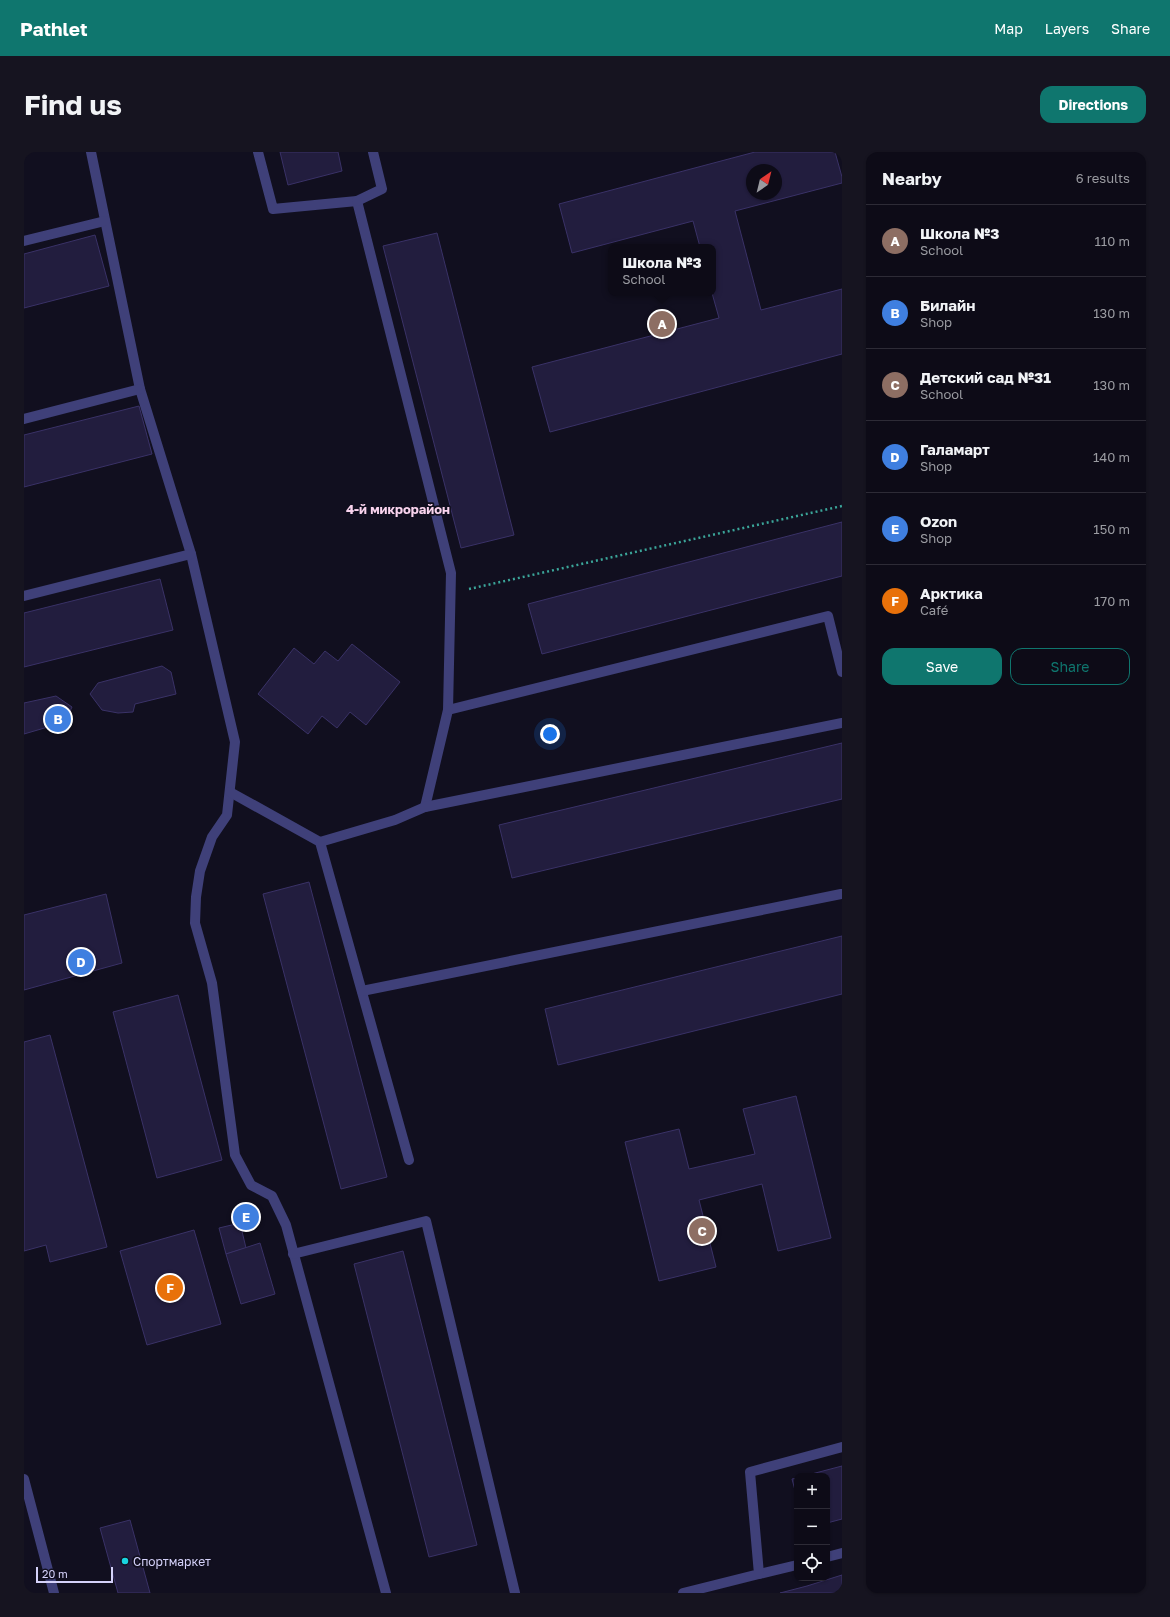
<!DOCTYPE html>
<meta charset="utf-8">
<style>
:root{--surface:#0d0b17;--page:#161420;--text:#f1f3f6;--muted:#9a9ba1;--line:#2d2b36;--accent:#0f766e}
body{margin:0;font-family:"Golos Text",sans-serif;background:var(--page);color:var(--text)}
.controls{position:absolute;right:12px;bottom:12px;display:grid;overflow:hidden;border-radius:8px;box-shadow:0 1px 3px #0004}
.controls button{width:36px;height:36px;display:grid;place-items:center;padding:0;border:0;border-bottom:1px solid var(--line);background:var(--surface);color:var(--text);font:20px sans-serif}
.compass{position:absolute;left:722px;top:12px;width:36px;height:36px;border-radius:50%;background:var(--surface);box-shadow:0 1px 3px #0004;rotate:35deg}
.scale{position:absolute;left:12px;bottom:10px;width:77px;box-sizing:border-box;padding-left:4px;border:2px solid #d5d2fa;border-top:0;font-size:11px;line-height:14px;white-space:nowrap;color:#d5d2fa;-webkit-text-stroke:3px #110f1f;paint-order:stroke}
.you{position:absolute;left:526px;top:582px;width:14px;height:14px;margin:-10px;border:3px solid #fff;border-radius:50%;background:#1a73e8;box-shadow:0 0 0 6px #1a73e833}
.badge{display:grid;place-items:center;width:26px;height:26px;border-radius:50%;background:var(--accent);color:#fff;font-size:13px;font-weight:700}
.pin{position:absolute;translate:-50% -50%;border:2px solid #fff;box-shadow:0 1px 4px #0006}
.popup{position:absolute;left:584px;top:92px;width:108px;height:52px;box-sizing:border-box;display:grid;place-content:center;border-radius:8px;background:var(--surface);filter:drop-shadow(0 1px 3px #0005);font-size:13px;white-space:nowrap;color:var(--muted)}
.popup b{font-size:15px;color:var(--text)}
.popup::after{content:'';position:absolute;left:50%;top:100%;margin-left:-8px;border:8px solid transparent;border-top-color:var(--surface)}
.list{margin:0;padding:0;list-style:none}
h2{display:flex;justify-content:space-between;align-items:center;height:52px;margin:0;padding:0 16px;font-size:17px}
h2 small{font-size:13px;font-weight:400;color:var(--muted)}
.list li{display:grid;grid-template-columns:26px 1fr auto;gap:12px;align-items:center;box-sizing:border-box;height:72px;padding:0 16px;border-top:1px solid var(--line)}
.list b{display:block;font-size:15px;white-space:nowrap}
.list p{margin:0;font-size:13px;white-space:nowrap;color:var(--muted)}
.list em{font-size:13px;font-style:normal;color:var(--muted)}
.actions{display:flex;gap:8px;padding:12px 16px}
.actions a{flex:1;padding:9px 0;border:1px solid var(--accent);border-radius:12px;text-align:center;font-size:14px;color:var(--accent)}
.actions .main{background:var(--accent);color:#fff}
.icon{flex:none;width:22px;height:22px;fill:none;stroke:currentColor;stroke-width:2;stroke-linecap:round;stroke-linejoin:round}
.map{position:relative;flex:none;width:818px;height:1441px;overflow:hidden;border-radius:12px}
header{display:flex;align-items:center;gap:24px;box-sizing:border-box;height:56px;padding:0 20px;background:var(--accent);color:#fff}
header strong{font-size:19px}
nav{display:flex;gap:22px;margin-inline-start:auto;font-size:14px}
.intro{display:flex;align-items:center;justify-content:space-between;box-sizing:border-box;height:96px;padding:0 24px}
h1{margin:0;font-size:28px}
.button{padding:10px 18px;border-radius:12px;background:var(--accent);color:#fff;font-size:14px;font-weight:700}
main{display:flex;gap:24px;padding:0 24px}
aside{flex:1;background:var(--surface);border-radius:12px;box-shadow:0 1px 3px #0004}
.map>svg:first-child{display:block}
.building{fill:#221d3e;stroke:#3a3267;fill-rule:evenodd}
.lines{fill:none;stroke-linecap:round;stroke-linejoin:round}
.path{stroke:#3ba599;stroke-width:2.5;stroke-dasharray:2 3;stroke-linecap:butt}
.service{stroke:#3f4079;stroke-width:10}
.tertiary{stroke:#3f4079;stroke-width:10}
.poi-dot{fill:#19d4df;stroke:#110f1f;stroke-width:1.5}
.labels{text-anchor:middle;dominant-baseline:central;stroke-width:3.5;stroke-linejoin:round;paint-order:stroke}
.poi-label{font-size:12px;fill:#d5d2fa;stroke:#110f1f;text-anchor:start}
.neighbourhood-label{font-size:13px;font-weight:bold;fill:#fad4ee;stroke:#110f1f}
</style>
<header>
<strong>Pathlet</strong>
<nav><a>Map</a><a>Layers</a><a>Share</a></nav>
</header>
<div class="intro"><h1>Find us</h1><a class="button">Directions</a></div>
<main>
<div class="map">
<svg width="818" height="1441" viewBox="0 0 818 1441">
<rect width="100%" height="100%" fill="#110f1f"/>
<g class="building">
<path d="M 256,0 L 314,0 L 318,19 L 264,33 Z"/>
<path d="M 731,0 L 811,0 L 818,25 L 818,31 L 711,59 L 737,158 L 818,137 L 818,202 L 526,280 L 508,215 L 695,166 L 688,141 L 689,95 L 676,95 L 669,69 L 548,101 L 535,52 ZM 728,18 L 752,18 L 752,42 L 728,42 Z"/>
<path d="M 413,81 L 490,383 L 437,396 L 359,94 Z"/>
<path d="M 71,83 L 85,134 L 0,156 L 0,102 Z"/>
<path d="M 115,254 L 128,302 L 0,335 L 0,283 Z"/>
<path d="M 818,370 L 818,424 L 518,502 L 504,452 Z"/>
<path d="M 136,427 L 149,478 L 0,515 L 0,461 Z"/>
<path d="M 328,492 L 376,530 L 342,573 L 326,560 L 313,576 L 298,564 L 284,582 L 234,542 L 270,496 L 290,512 L 301,499 L 314,509 Z"/>
<path d="M 138,514 L 147,520 L 152,542 L 111,552 L 109,560 L 94,561 L 78,558 L 66,542 L 74,531 Z"/>
<path d="M 32,544 L 48,555 L 41,570 L 0,582 L 0,551 Z"/>
<path d="M 818,591 L 818,647 L 488,726 L 475,673 Z"/>
<path d="M 285,730 L 363,1025 L 317,1037 L 239,742 Z"/>
<path d="M 82,742 L 98,811 L 0,838 L 0,763 Z"/>
<path d="M 818,784 L 818,842 L 534,913 L 521,857 Z"/>
<path d="M 154,843 L 198,1008 L 133,1026 L 89,860 Z"/>
<path d="M 26,883 L 83,1095 L 26,1110 L 22,1093 L 0,1099 L 0,890 Z"/>
<path d="M 772,944 L 807,1086 L 754,1099 L 738,1032 L 675,1048 L 692,1115 L 635,1129 L 601,990 L 655,977 L 665,1017 L 731,1002 L 719,957 Z"/>
<path d="M 216,1071 L 222,1096 L 202,1102 L 195,1076 Z"/>
<path d="M 170,1078 L 197,1172 L 123,1193 L 96,1099 Z"/>
<path d="M 236,1091 L 251,1142 L 217,1152 L 202,1102 Z"/>
<path d="M 379,1099 L 453,1393 L 405,1405 L 330,1112 Z"/>
<path d="M 818,1314 L 818,1367 L 803,1371 L 803,1324 L 780,1324 Z"/>
<path d="M 773,1326 L 773,1346 L 768,1327 Z"/>
<path d="M 106,1368 L 126,1441 L 94,1441 L 76,1376 Z"/>
<path d="M 818,1423 L 818,1441 L 756,1441 L 783,1434 Z"/>
</g>
<g class="lines">
<path class="path" d="M 445,437 L 818,354"/>
<g class="service">
<path d="M 67,0 L 116,237 L 167,402 L 211,590 L 203,663 L 188,685 L 176,719 L 172,745 L 171,771 L 188,831 L 211,1003 L 227,1033 L 248,1044 L 262,1073 L 362,1441"/>
<path d="M 234,0 L 249,57 L 333,49 L 427,421 L 424,558 L 401,655"/>
<path d="M 333,49 L 358,37 L 349,0"/>
<path d="M 0,89 L 81,69"/>
<path d="M 0,267 L 116,237"/>
<path d="M 0,444 L 167,402"/>
<path d="M 424,558 L 804,464 L 818,520"/>
<path d="M 206,640 L 296,690 L 385,1008"/>
<path d="M 296,690 L 371,668 L 401,655 L 818,571"/>
<path d="M 338,839 L 817,742"/>
<path d="M 269,1102 L 402,1069 L 491,1441"/>
<path d="M 803,1405 L 818,1401"/>
<path d="M 735,1422 L 773,1413"/>
<path d="M 659,1441 L 735,1422 L 726,1320 L 818,1295"/>
</g>
<path class="tertiary" d="M 0,1327 L 30,1441"/>
</g>
<circle class="poi-dot" cx="101" cy="1409" r="4"/>
<g class="labels">
<g class="poi-label">
<text x="109" y="1409">Спортмаркет</text>
</g>
<g class="neighbourhood-label">
<text x="374" y="357">4-й микрорайон</text>
</g>
</g>
</svg>
<div class="controls">
<button>+</button>
<button>−</button>
<button><svg class="icon" aria-label="locate" viewBox="0 0 24 24"><circle cx="12" cy="12" r="6"/><path d="M12 2v4M12 18v4M2 12h4M18 12h4"/></svg></button>
</div>
<svg class="compass" viewBox="-18 -18 36 36"><path d="M0-13l5 13h-10z" fill="#e53935"/><path d="M0 13l5-13h-10z" fill="#9a9ba1"/></svg>
<div class="scale">20 m</div>
<div class="you"></div>
<div class="pin badge" style="left:638px;top:172px;background:#8d6e63">A</div>
<div class="popup"><b>Школа №3</b>School</div>
<div class="pin badge" style="left:34px;top:567px;background:#3f7fe0">B</div>
<div class="pin badge" style="left:678px;top:1079px;background:#8d6e63">C</div>
<div class="pin badge" style="left:57px;top:810px;background:#3f7fe0">D</div>
<div class="pin badge" style="left:222px;top:1065px;background:#3f7fe0">E</div>
<div class="pin badge" style="left:146px;top:1136px;background:#e8710a">F</div>
</div>
<aside>
<h2>Nearby<small>6 results</small></h2>
<ul class="list">
<li><span class="badge" style="background:#8d6e63">A</span><div><b>Школа №3</b><p>School</p></div><em>110 m</em></li>
<li><span class="badge" style="background:#3f7fe0">B</span><div><b>Билайн</b><p>Shop</p></div><em>130 m</em></li>
<li><span class="badge" style="background:#8d6e63">C</span><div><b>Детский сад №31</b><p>School</p></div><em>130 m</em></li>
<li><span class="badge" style="background:#3f7fe0">D</span><div><b>Галамарт</b><p>Shop</p></div><em>140 m</em></li>
<li><span class="badge" style="background:#3f7fe0">E</span><div><b>Ozon</b><p>Shop</p></div><em>150 m</em></li>
<li><span class="badge" style="background:#e8710a">F</span><div><b>Арктика</b><p>Café</p></div><em>170 m</em></li>
</ul>
<div class="actions"><a class="main">Save</a><a>Share</a></div>
</aside>
</main>
